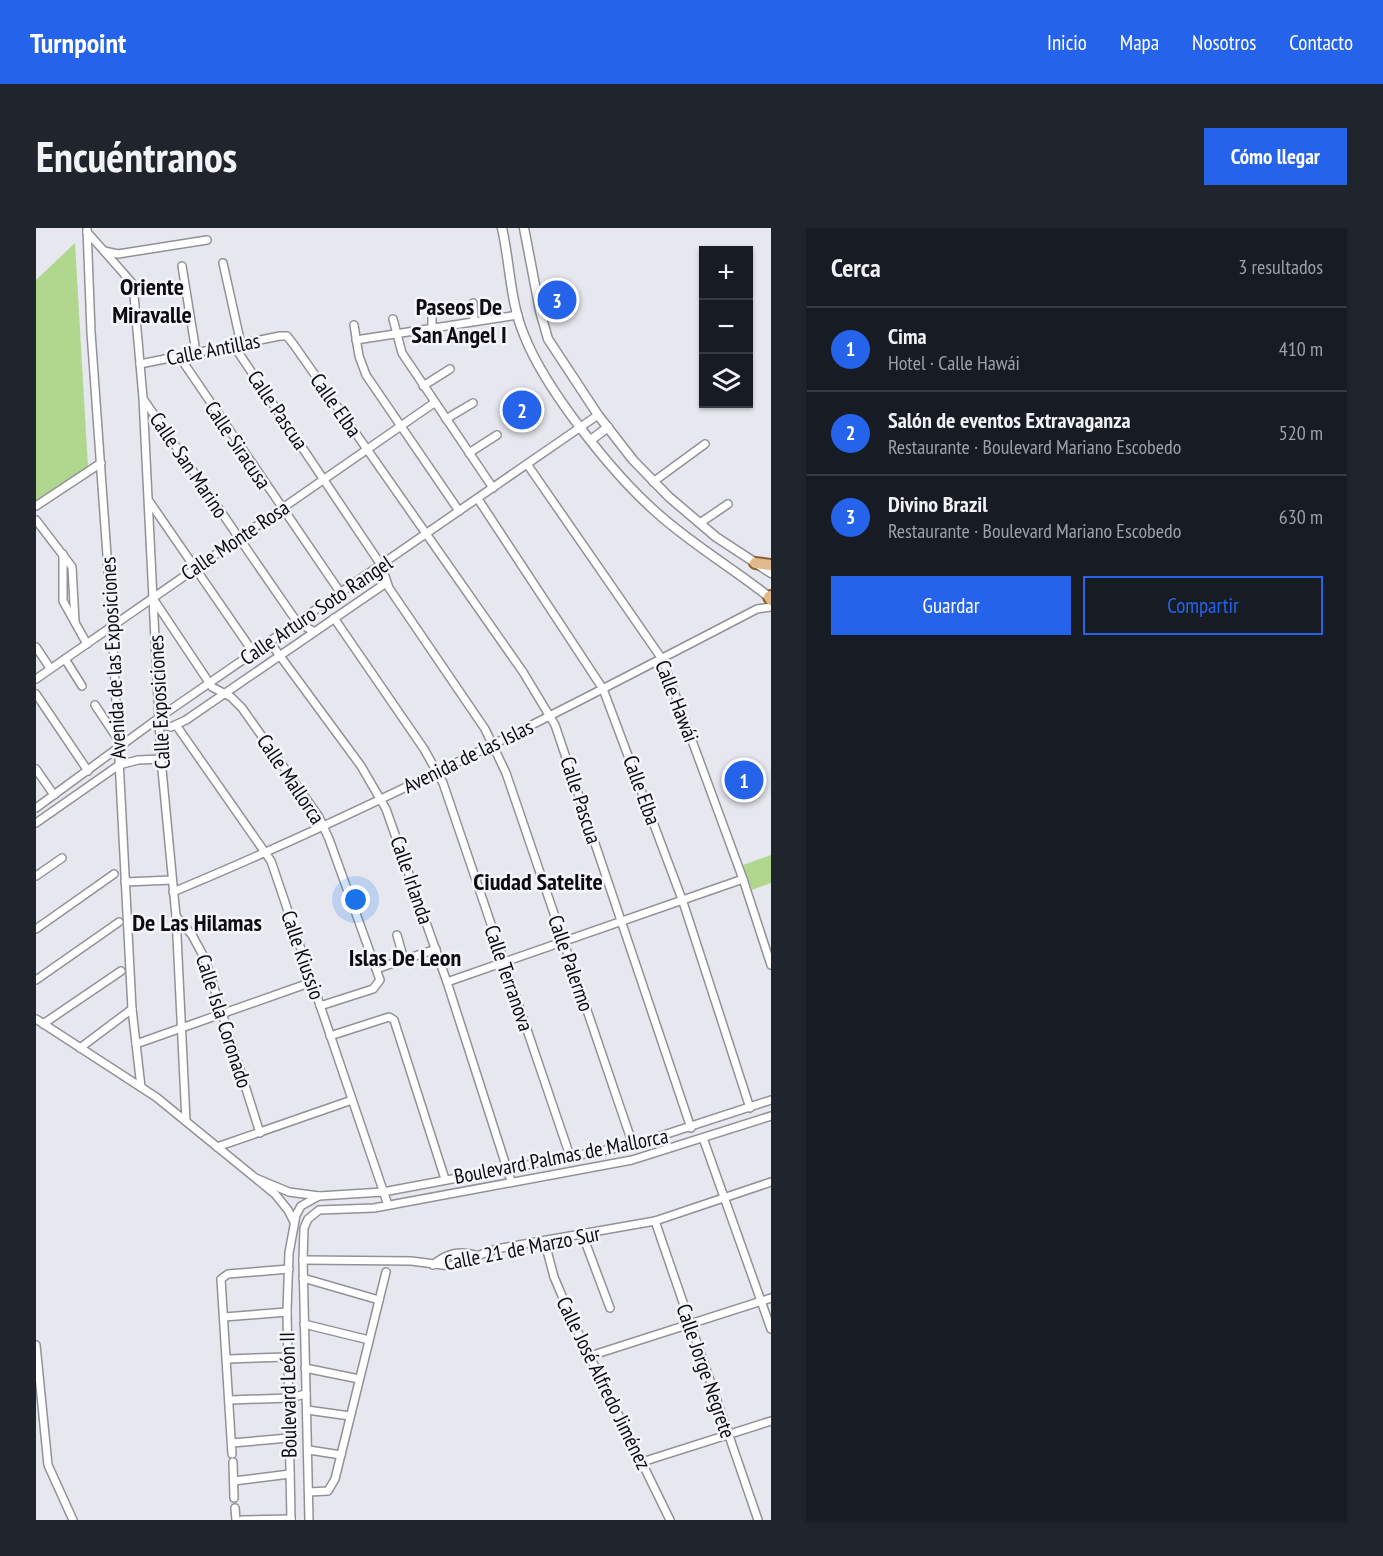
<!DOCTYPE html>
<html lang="es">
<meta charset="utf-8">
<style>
:root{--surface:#171b24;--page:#20242c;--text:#f1f3f6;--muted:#9ea1a6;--line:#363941;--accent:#2563eb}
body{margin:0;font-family:"PT Sans Narrow",sans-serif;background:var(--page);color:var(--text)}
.controls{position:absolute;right:18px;top:18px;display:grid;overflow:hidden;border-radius:0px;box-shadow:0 2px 4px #0004}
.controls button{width:54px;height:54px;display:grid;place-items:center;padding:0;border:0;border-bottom:2px solid var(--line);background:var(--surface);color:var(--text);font:30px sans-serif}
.you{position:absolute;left:320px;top:672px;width:21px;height:21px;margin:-15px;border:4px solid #fff;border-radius:50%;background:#1a73e8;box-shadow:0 0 0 9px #1a73e833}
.badge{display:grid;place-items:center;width:39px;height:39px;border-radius:50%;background:var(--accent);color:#fff;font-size:20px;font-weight:700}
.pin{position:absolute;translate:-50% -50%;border:3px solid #fff;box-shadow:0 2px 6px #0006}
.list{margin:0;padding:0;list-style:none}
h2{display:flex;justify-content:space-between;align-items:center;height:78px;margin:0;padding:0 24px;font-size:26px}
h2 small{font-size:20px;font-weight:400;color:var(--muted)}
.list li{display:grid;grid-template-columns:39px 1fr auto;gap:18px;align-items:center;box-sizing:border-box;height:84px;padding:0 24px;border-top:2px solid var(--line)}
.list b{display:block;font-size:22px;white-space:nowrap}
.list p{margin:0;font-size:20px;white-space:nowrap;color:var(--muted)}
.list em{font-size:20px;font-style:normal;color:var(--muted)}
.actions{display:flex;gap:12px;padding:18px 24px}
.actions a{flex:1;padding:14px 0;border:2px solid var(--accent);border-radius:0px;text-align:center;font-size:21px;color:var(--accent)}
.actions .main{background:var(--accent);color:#fff}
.icon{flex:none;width:33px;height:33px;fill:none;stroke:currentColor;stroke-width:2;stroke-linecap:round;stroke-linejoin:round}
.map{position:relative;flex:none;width:735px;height:1292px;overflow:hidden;border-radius:0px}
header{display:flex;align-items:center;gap:36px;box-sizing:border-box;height:84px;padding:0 30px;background:var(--accent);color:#fff}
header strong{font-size:28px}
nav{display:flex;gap:33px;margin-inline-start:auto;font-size:21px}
.intro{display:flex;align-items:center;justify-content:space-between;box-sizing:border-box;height:144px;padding:0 36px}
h1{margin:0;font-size:42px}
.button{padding:15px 27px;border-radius:0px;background:var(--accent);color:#fff;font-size:21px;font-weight:700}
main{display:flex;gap:36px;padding:0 36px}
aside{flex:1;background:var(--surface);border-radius:0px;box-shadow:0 2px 4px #0004}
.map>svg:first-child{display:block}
.green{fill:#b1d68e}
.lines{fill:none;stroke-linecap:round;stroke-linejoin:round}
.minor-casing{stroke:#919298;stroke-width:10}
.tertiary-casing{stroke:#919298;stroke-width:11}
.primary-casing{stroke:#885f30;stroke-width:14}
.minor{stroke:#fff;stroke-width:7}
.tertiary{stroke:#fff;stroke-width:8}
.primary{stroke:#e0b98d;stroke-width:10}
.labels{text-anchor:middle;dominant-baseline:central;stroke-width:5;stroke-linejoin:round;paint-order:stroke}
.street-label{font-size:21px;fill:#0c0c0f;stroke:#f4f5fc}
.quarter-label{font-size:24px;font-weight:bold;fill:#0c0c0f;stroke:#f4f5fc}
</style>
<header>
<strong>Turnpoint</strong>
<nav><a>Inicio</a><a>Mapa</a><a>Nosotros</a><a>Contacto</a></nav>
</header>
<div class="intro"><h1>Encuéntranos</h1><a class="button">Cómo llegar</a></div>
<main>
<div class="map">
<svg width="735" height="1292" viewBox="0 0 735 1292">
<rect width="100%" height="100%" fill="#e7e8ef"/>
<g class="green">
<path d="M 39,15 L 52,239 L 0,276 L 0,52 Z"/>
<path d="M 735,627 L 735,655 L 716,662 L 707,637 Z"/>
</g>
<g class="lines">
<g class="minor-casing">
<g id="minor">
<path d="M 51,0 L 55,104 L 76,397 L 96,781 L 105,859"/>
<path d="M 51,4 L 68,23 L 82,26 L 171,12"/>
<path d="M 68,23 L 97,56 L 107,170 L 125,531 L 140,688 L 150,893"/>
<path d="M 187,35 L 205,116"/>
<path d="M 146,38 L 160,124"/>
<path d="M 437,75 L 438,93"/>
<path d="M 357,91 L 366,125 L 457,260"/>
<path d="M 318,97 L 323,128 L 330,147 L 423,283"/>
<path d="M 396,100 L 396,83"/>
<path d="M 320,112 L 482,87"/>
<path d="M 198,118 L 345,337 L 353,360 L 449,501 L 470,545 L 597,917"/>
<path d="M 143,128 L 304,364"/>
<path d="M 104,136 L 244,108 L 251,108 L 258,117 L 487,444 L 519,497 L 655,900"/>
<path d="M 387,158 L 414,141"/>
<path d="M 108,172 L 261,394 L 277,403"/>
<path d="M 410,191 L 437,175"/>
<path d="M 433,225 L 461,207"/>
<path d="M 491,236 L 626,431 L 707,651 L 735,737"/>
<path d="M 617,254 L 669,216"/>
<path d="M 442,271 L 567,461 L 647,674 L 714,880"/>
<path d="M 113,273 L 217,424"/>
<path d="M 0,278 L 65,235"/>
<path d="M 0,292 L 36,339 L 39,394"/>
<path d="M 664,295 L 692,276"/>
<path d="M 27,326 L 27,373 L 51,416"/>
<path d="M 118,372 L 176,459 L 195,469 L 206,480 L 283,589 L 293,611 L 344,752 L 337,761 L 284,778"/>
<path d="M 298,390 L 388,521 L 407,555 L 534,928"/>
<path d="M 233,413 L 325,538 L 350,581 L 411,754 L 475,953"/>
<path d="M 0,419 L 14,440"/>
<path d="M 29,431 L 46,458"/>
<path d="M 0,451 L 398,175"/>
<path d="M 0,466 L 52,543"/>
<path d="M 59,477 L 81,510"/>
<path d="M 124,496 L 135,499 L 150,492 L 350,355"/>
<path d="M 140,497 L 235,633 L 352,977"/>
<path d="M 0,541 L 18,567"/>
<path d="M 0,580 L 124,489 L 562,187"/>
<path d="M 0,595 L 83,537 L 102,532 L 125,531"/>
<path d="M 0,648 L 26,630"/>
<path d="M 89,654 L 136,652"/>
<path d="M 137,664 C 337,581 529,481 721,381 L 735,379"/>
<path d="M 140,688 L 156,707 L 169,731 L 224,905"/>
<path d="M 0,701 L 78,646"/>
<path d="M 361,707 L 368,732"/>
<path d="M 340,741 L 400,721"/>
<path d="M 0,752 L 83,694"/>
<path d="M 411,754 L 707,651"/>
<path d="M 0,791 L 120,869 L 239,966 L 252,982 L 258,994"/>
<path d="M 7,796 L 85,743"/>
<path d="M 294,808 L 353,789 L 358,792 L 409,951"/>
<path d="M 100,816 L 276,754"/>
<path d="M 44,820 L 96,781"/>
<path d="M 667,910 L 735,1101"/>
<path d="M 181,919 L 316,872"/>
<path d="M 222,951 L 253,964 L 283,968 L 347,964 L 597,917 L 735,872"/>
<path d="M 619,993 L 722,1292"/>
<path d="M 547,1008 L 574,1080"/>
<path d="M 509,1015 L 518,1049 L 538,1096 L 634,1292"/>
<path d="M 267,1032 L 375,1033 L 414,1038 L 460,1021 L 619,993 L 735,954"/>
<path d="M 397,1037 C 411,1025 424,1022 442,1028"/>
<path d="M 267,1050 L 343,1072"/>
<path d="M 188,1089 L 251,1084"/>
<path d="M 268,1096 L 333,1112"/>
<path d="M 0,1117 L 12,1237 L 37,1292"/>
<path d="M 554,1128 L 735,1070"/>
<path d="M 192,1131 L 251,1129"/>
<path d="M 269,1140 L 323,1151"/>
<path d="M 194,1172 L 253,1170 L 270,1166"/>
<path d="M 271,1182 L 314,1188"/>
<path d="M 196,1215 L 253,1210"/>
<path d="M 273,1222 L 305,1227"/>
<path d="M 196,1226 L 185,1051 L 192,1046 L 253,1041"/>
<path d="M 197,1234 L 198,1270"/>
<path d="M 606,1234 L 735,1193"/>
<path d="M 198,1253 L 254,1246"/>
<path d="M 273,1264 L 292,1263 L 299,1251 L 350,1044"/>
<path d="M 199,1280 L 200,1292"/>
<path d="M 206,1292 L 255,1291"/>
<path d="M 255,1292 L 251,1084 L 253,1025 L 260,987 L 265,978 L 283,968"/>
<path d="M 273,1292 L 267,1032 L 268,1000 L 272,991 L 283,982 L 338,980 L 596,932 L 735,888"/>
</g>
</g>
<g class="tertiary-casing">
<g id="tertiary">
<path d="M 466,0 C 474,35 474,74 488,107 C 509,161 576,245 620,284 C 655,316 697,340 733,369"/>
<path d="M 488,0 L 504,83 L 512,111 L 562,187 L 597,232 L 633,269 L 680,309 L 735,345"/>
<path d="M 555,212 L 572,199"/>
</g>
</g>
<g class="primary-casing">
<g id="primary">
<path d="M 719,335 L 735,337"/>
<path d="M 735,368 L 733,369 L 735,372"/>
</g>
</g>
<use href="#minor" class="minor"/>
<use href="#tertiary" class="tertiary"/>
<use href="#primary" class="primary"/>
</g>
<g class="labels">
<g class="street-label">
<text transform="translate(177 121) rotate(-11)">Calle Antillas</text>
<text transform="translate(300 177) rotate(55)">Calle Elba</text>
<text transform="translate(242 182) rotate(56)">Calle Pascua</text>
<text transform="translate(202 217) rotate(56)">Calle Siracusa</text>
<text transform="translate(153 237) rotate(56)">Calle San Marino</text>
<text transform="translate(199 312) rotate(-34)">Calle Monte Rosa</text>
<text transform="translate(280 382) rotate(-34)">Calle Arturo Soto Rangel</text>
<text transform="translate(77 430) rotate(-93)">Avenida de las Exposiciones</text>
<text transform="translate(641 473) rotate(69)">Calle Hawái</text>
<text transform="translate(123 474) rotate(-93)">Calle Exposiciones</text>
<text transform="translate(432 528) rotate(-26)">Avenida de las Islas</text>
<text transform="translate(255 551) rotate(56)">Calle Mallorca</text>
<text transform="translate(606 562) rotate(70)">Calle Elba</text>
<text transform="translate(545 572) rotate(72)">Calle Pascua</text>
<text transform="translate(376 652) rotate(71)">Calle Irlanda</text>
<text transform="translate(267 727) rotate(71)">Calle Kiussio</text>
<text transform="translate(535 735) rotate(71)">Calle Palermo</text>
<text transform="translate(473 750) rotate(71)">Calle Terranova</text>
<text transform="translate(188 793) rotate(72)">Calle Isla Coronado</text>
<text transform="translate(525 928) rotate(-11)">Boulevard Palmas de Mallorca</text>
<text transform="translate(486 1020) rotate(-11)">Calle 21 de Marzo Sur</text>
<text transform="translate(670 1143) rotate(71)">Calle Jorge Negrete</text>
<text transform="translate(568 1155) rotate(64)">Calle José Alfredo Jiménez</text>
<text transform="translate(252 1167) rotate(-91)">Boulevard León II</text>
</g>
<g class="quarter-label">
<text x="116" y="58">Oriente<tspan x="116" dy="28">Miravalle</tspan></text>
<text x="423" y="78">Paseos De<tspan x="423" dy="28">San Angel I</tspan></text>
<text x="502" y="653">Ciudad Satelite</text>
<text x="161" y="694">De Las Hilamas</text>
<text x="369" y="729">Islas De Leon</text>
</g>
</g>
</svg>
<div class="controls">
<button>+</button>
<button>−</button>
<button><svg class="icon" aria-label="layers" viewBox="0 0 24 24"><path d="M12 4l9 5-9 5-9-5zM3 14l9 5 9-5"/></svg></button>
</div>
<div class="you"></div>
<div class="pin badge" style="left:708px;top:552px">1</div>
<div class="pin badge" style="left:486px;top:182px">2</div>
<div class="pin badge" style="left:521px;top:72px">3</div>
</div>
<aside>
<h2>Cerca<small>3 resultados</small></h2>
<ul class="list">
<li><span class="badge">1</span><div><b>Cima</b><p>Hotel · Calle Hawái</p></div><em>410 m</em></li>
<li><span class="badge">2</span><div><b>Salón de eventos Extravaganza</b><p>Restaurante · Boulevard Mariano Escobedo</p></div><em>520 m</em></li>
<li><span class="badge">3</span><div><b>Divino Brazil</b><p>Restaurante · Boulevard Mariano Escobedo</p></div><em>630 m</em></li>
</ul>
<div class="actions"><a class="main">Guardar</a><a>Compartir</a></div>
</aside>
</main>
